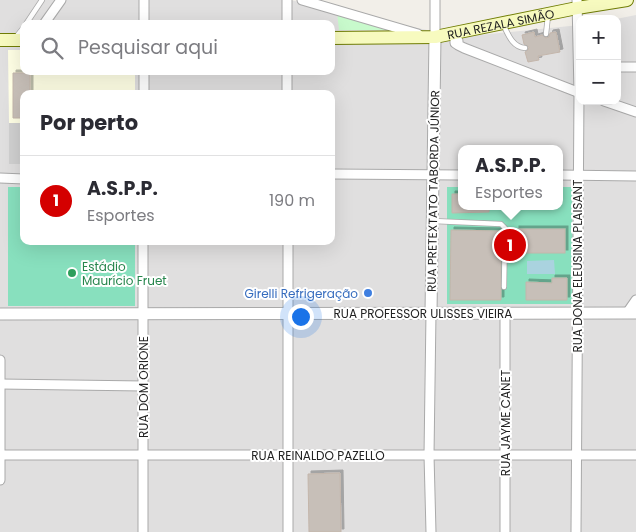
<!DOCTYPE html>
<html lang="pt">
<meta charset="utf-8">
<style>
:root{--surface:#fff;--page:#f7f7f7;--text:#2b2b33;--muted:#7c7c81;--line:#e1e1e2;--accent:#d40000}
body{margin:0;font-family:Poppins,sans-serif;background:var(--page);color:var(--text)}
.controls{position:absolute;right:15px;top:15px;display:grid;overflow:hidden;border-radius:10px;box-shadow:0 5px 20px #0002}
.controls button{width:45px;height:45px;display:grid;place-items:center;padding:0;border:0;border-bottom:1px solid var(--line);background:var(--surface);color:var(--text);font:25px sans-serif}
.you{position:absolute;left:300px;top:316px;width:18px;height:18px;margin:-12px;border:4px solid #fff;border-radius:50%;background:#1a73e8;box-shadow:0 0 0 8px #1a73e833}
.badge{display:grid;place-items:center;width:32px;height:32px;border-radius:50%;background:var(--accent);color:#fff;font-size:16px;font-weight:700}
.pin{position:absolute;translate:-50% -50%;border:2px solid #fff;box-shadow:0 1px 5px #0006}
.popup{position:absolute;left:458px;top:145px;width:105px;height:65px;box-sizing:border-box;display:grid;place-content:center;border-radius:10px;background:var(--surface);filter:drop-shadow(0 1px 4px #0005);font-size:16px;white-space:nowrap;color:var(--muted)}
.popup b{font-size:19px;color:var(--text)}
.popup::after{content:'';position:absolute;left:50%;top:100%;margin-left:-10px;border:10px solid transparent;border-top-color:var(--surface)}
.list{margin:0;padding:0;list-style:none}
h2{display:flex;justify-content:space-between;align-items:center;height:65px;margin:0;padding:0 20px;font-size:21px}
h2 small{font-size:16px;font-weight:400;color:var(--muted)}
.list li{display:grid;grid-template-columns:32px 1fr auto;gap:15px;align-items:center;box-sizing:border-box;height:90px;padding:0 20px;border-top:1px solid var(--line)}
.list b{display:block;font-size:19px;white-space:nowrap}
.list p{margin:0;font-size:16px;white-space:nowrap;color:var(--muted)}
.list em{font-size:16px;font-style:normal;color:var(--muted)}
.icon{flex:none;width:28px;height:28px;fill:none;stroke:currentColor;stroke-width:2;stroke-linecap:round;stroke-linejoin:round}
.map{position:relative;flex:none;width:636px;height:532px;overflow:hidden}
.search{position:absolute;background:var(--surface);box-shadow:0 5px 20px #0002;left:20px;top:20px;width:315px;height:55px;display:flex;align-items:center;gap:12px;box-sizing:border-box;padding:0 18px;border-radius:10px;color:var(--muted);font-size:19px}
.panel{position:absolute;background:var(--surface);box-shadow:0 5px 20px #0002;left:20px;top:90px;width:315px;height:155px;border-radius:10px}
.map>svg:first-child{display:block}
.residential{fill:#e0dfdf;fill-rule:evenodd}
.education{fill:#ffffe5}
.religious{fill:#d0d0d0}
.park{fill:#c8facc}
.pitch{fill:#88e0be}
.water{fill:#aad3df}
.building{fill:#c7bfb8;stroke:#c4b6ab;filter:url(#shadow)}
.lines{fill:none;stroke-linecap:round;stroke-linejoin:round}
.service-casing{stroke:#a9a9a9;stroke-width:6}
.minor-casing{stroke:#a9a9a9;stroke-width:11}
.tertiary-casing{stroke:#a9a9a9;stroke-width:13}
.secondary-casing{stroke:#707d05;stroke-width:14}
.service{stroke:#fff;stroke-width:4.5}
.minor{stroke:#fff;stroke-width:9}
.tertiary{stroke:#fff;stroke-width:11}
.secondary{stroke:#f7fabf;stroke-width:12}
.leisure-dot{fill:#2e9e5b;stroke:#fff;stroke-width:2}
.shop-dot{fill:#3f7fe0;stroke:#fff;stroke-width:2}
.labels{text-anchor:middle;dominant-baseline:central;stroke-width:4;stroke-linejoin:round;paint-order:stroke}
.street-label{font-size:12px;fill:#222;stroke:#fff}
.leisure-label{font-size:12px;fill:#27864d;stroke:#fff;text-anchor:start}
.shop-label{font-size:12px;fill:#366cbe;stroke:#fff;text-anchor:end}
</style>
<div class="map">
<svg width="636" height="532" viewBox="0 0 636 532">
<defs>
<filter id="shadow"><feDropShadow dx="3" dy="-3" stdDeviation="0" flood-color="#0004"/></filter>
</defs>
<rect width="100%" height="100%" fill="#f2efe9"/>
<path class="residential" d="M 0,0 L 290,0 L 459,37 L 580,25 L 580,101 L 617,101 L 616,19 L 636,15 L 636,532 L 0,532 ZM 24,24 L 331,24 L 331,71 L 24,71 ZM 24,94 L 331,94 L 331,241 L 24,241 ZM 461,149 L 559,149 L 559,206 L 461,206 Z"/>
<path class="education" d="M 8,50 L 24,50 L 24,71 L 135,71 L 135,94 L 24,94 L 24,123 L 9,123 Z"/>
<path class="religious" d="M 9,123 L 24,123 L 22,136 L 24,164 L 9,164 Z"/>
<path class="park" d="M 337,12 L 391,30 L 339,30 Z"/>
<g class="pitch">
<path d="M 8,187 L 24,187 L 24,241 L 135,241 L 135,306 L 8,306 Z"/>
<path d="M 447,187 L 461,187 L 461,206 L 559,206 L 559,187 L 572,187 L 573,304 L 447,304 Z"/>
</g>
<path class="water" d="M 554,260 L 555,274 L 527,274 L 527,261 Z"/>
<g class="building">
<path d="M 534,32 L 535,37 L 542,35 L 546,38 L 549,37 L 550,33 L 556,32 L 560,52 L 538,56 L 539,60 L 528,62 L 525,52 L 528,50 L 529,47 L 524,44 L 522,35 Z"/>
<path d="M 13,73 L 30,73 L 30,94 L 24,94 L 24,118 L 13,118 Z"/>
<path d="M 452,194 L 461,194 L 461,206 L 489,206 L 489,212 L 452,213 Z"/>
<rect x="516" y="229" width="49" height="24"/>
<path d="M 451,230 L 501,231 L 501,300 L 450,300 Z"/>
<path d="M 552,278 L 567,278 L 567,300 L 526,300 L 526,282 L 552,283 Z"/>
<path d="M 340,473 L 341,532 L 309,532 L 308,474 Z"/>
</g>
<g class="lines">
<g class="service-casing">
<g id="service">
<path d="M 26,24 L 42,0"/>
<path d="M 503,24 C 508,34 512,47 525,48"/>
<path d="M 546,34 L 548,16"/>
<path d="M 16,37 L 24,27"/>
<path d="M 433,221 L 501,224 L 505,228 L 504,287"/>
</g>
</g>
<g class="minor-casing">
<g id="minor">
<path d="M 302,0 L 418,34"/>
<path d="M 435,0 L 435,37"/>
<path d="M 44,24 L 61,0"/>
<path d="M 144,24 L 144,0"/>
<path d="M 287,24 L 287,0"/>
<path d="M 458,45 L 455,43 L 455,40 L 458,41 L 458,45 L 464,48 L 580,93"/>
<path d="M 617,67 L 636,67"/>
<path d="M 287,71 L 287,94"/>
<path d="M 144,94 L 144,71"/>
<path d="M 604,101 L 636,112"/>
<path d="M 331,174 L 461,175"/>
<path d="M 559,175 L 636,176"/>
<path d="M 0,178 L 24,179"/>
<path d="M 288,241 L 288,532"/>
<path d="M 431,313 L 429,455 L 431,532"/>
<path d="M 505,313 L 505,532"/>
<path d="M 627,313 L 636,300"/>
<path d="M 0,360 L 0,480"/>
<path d="M 0,384 L 143,386"/>
<path d="M 0,455 L 636,455"/>
<path d="M 143,532 L 143,241"/>
<path d="M 576,532 L 579,93 L 577,0"/>
</g>
</g>
<g class="tertiary-casing">
<g id="tertiary">
<path d="M 431,313 L 435,37"/>
<path d="M 0,314 L 636,313"/>
</g>
</g>
<g class="secondary-casing">
<g id="secondary">
<path id="s1" d="M 331,38 L 435,37 L 577,8 L 627,0"/>
<path d="M 0,40 L 24,40"/>
</g>
</g>
<use href="#service" class="service"/>
<use href="#minor" class="minor"/>
<use href="#tertiary" class="tertiary"/>
<use href="#secondary" class="secondary"/>
</g>
<circle class="leisure-dot" cx="72" cy="273" r="5"/>
<circle class="shop-dot" cx="368" cy="293" r="5"/>
<g class="labels">
<g class="street-label">
<text stroke="none"><textPath href="#s1" startOffset="171">RUA REZALA SIMÃO</textPath></text>
<text transform="translate(433 191) rotate(-89)">RUA PRETEXTATO TABORDA JÚNIOR</text>
<text transform="translate(577 266) rotate(-90)">RUA DONA ELEUSINA PLAISANT</text>
<text x="423" y="313">RUA PROFESSOR ULISSES VIEIRA</text>
<text transform="translate(143 387) rotate(-90)">RUA DOM ORIONE</text>
<text transform="translate(505 423) rotate(-90)">RUA JAYME CANET</text>
<text x="318" y="455">RUA REINALDO PAZELLO</text>
</g>
<g class="leisure-label">
<text x="82" y="266">Estádio<tspan x="82" dy="14">Maurício Fruet</tspan></text>
</g>
<g class="shop-label">
<text x="358" y="293">Girelli Refrigeração</text>
</g>
</g>
</svg>
<div class="controls">
<button>+</button>
<button>−</button>
</div>
<div class="you"></div>
<div class="pin badge" style="left:510px;top:245px">1</div>
<div class="popup"><b>A.S.P.P.</b>Esportes</div>
<div class="search"><svg class="icon" aria-label="search" viewBox="0 0 24 24"><circle cx="10" cy="10" r="6"/><path d="M15 15l6 6"/></svg>Pesquisar aqui</div>
<section class="panel">
<h2>Por perto<small></small></h2>
<ul class="list">
<li><span class="badge">1</span><div><b>A.S.P.P.</b><p>Esportes</p></div><em>190 m</em></li>
</ul>
</section>
</div>
